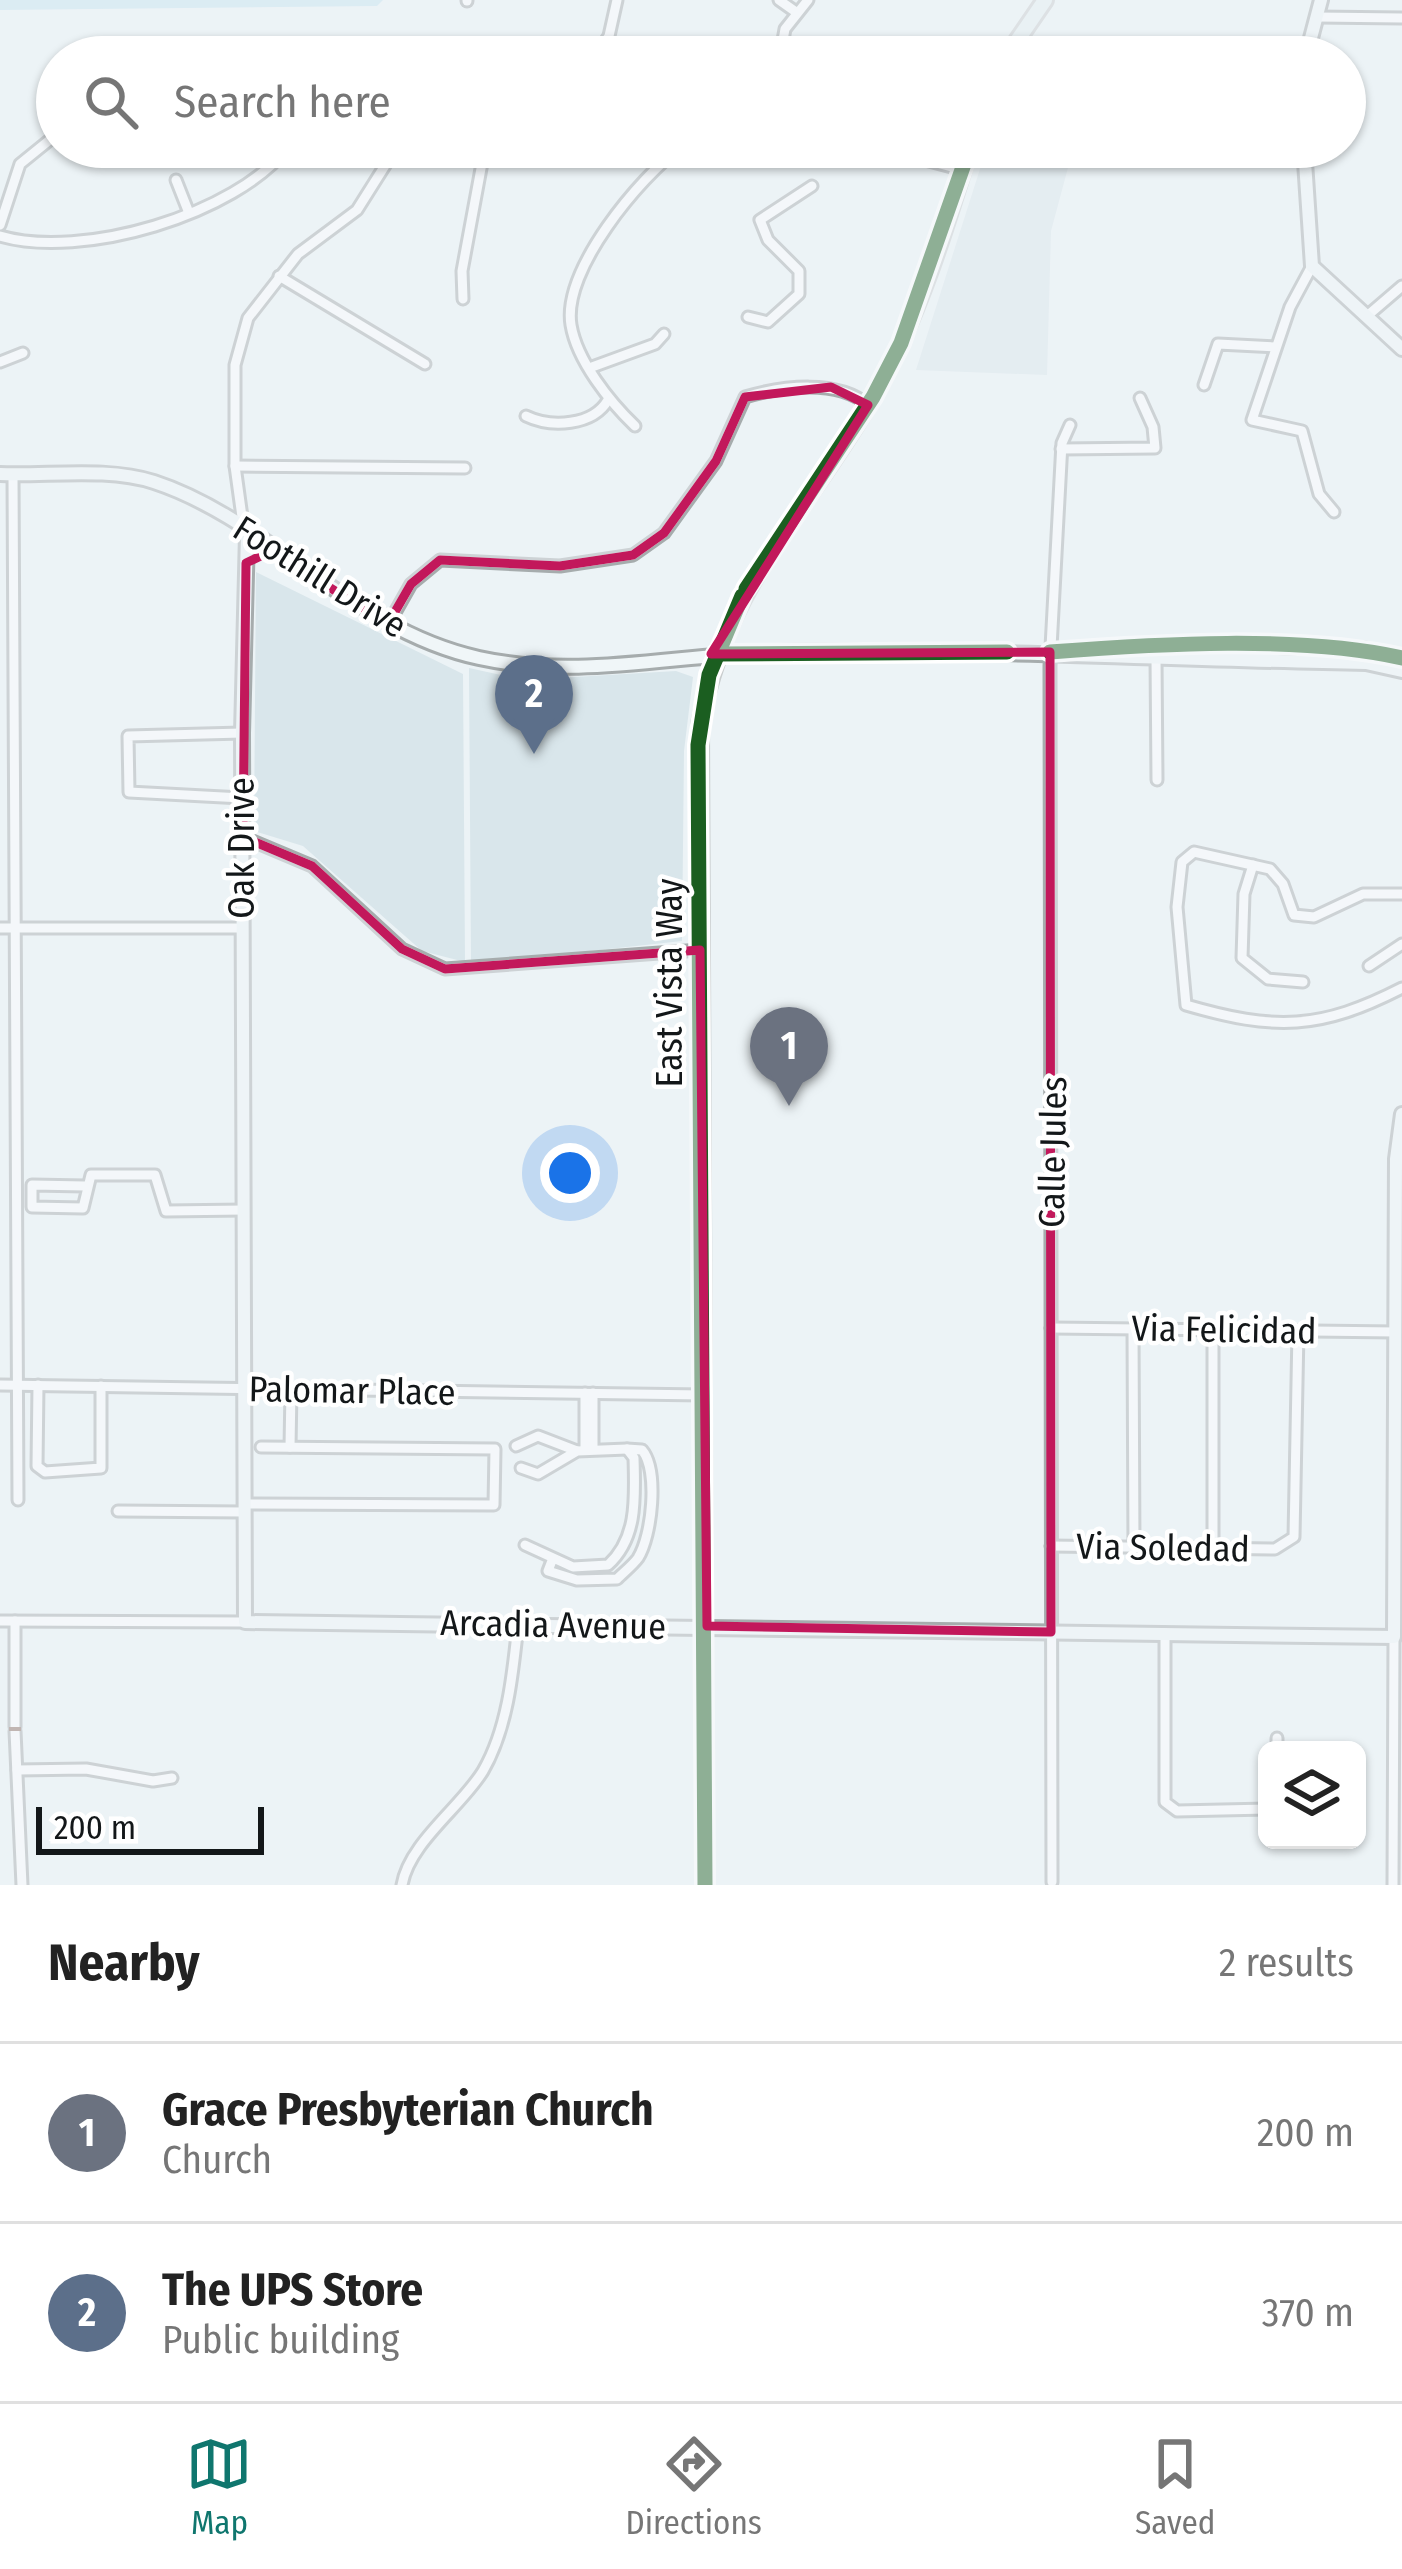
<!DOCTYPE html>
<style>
:root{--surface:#fff;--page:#f6f6f6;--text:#222;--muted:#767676;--line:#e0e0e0;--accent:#0f766e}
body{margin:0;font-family:"Fira Sans Condensed",sans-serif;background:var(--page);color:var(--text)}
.controls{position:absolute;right:36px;bottom:36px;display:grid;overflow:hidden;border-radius:18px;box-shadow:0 3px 9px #0004}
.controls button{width:108px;height:108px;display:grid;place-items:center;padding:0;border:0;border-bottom:3px solid var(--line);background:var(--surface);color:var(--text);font:60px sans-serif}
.scale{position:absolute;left:36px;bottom:30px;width:228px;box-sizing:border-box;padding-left:12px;border:6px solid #131719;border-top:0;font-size:33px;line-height:42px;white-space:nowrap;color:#131719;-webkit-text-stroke:9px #fff;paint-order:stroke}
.you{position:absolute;left:570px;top:1173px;width:42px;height:42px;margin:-30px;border:9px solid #fff;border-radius:50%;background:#1a73e8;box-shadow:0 0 0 18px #1a73e833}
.badge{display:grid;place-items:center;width:78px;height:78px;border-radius:50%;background:var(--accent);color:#fff;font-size:39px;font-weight:700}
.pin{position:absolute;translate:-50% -99px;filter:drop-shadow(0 3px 6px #0008)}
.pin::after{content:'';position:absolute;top:63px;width:42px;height:36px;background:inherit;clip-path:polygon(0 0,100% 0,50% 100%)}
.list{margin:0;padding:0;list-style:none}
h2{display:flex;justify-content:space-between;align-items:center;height:156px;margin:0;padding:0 48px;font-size:51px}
h2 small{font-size:39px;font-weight:400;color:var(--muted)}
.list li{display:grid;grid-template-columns:78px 1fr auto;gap:36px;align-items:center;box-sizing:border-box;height:180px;padding:0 48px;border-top:3px solid var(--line)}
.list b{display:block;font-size:45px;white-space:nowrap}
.list p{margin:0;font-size:39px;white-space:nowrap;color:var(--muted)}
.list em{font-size:39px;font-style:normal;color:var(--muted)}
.icon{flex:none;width:66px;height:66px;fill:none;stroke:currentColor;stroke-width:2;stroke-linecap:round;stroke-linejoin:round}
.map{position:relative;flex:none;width:1402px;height:1885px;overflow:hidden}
.search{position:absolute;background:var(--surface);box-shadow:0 3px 9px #0004;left:36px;right:36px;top:36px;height:132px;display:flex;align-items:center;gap:30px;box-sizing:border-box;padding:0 42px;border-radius:66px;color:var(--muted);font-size:45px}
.sheet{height:516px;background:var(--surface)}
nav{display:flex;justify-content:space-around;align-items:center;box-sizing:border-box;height:168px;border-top:3px solid var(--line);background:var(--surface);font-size:33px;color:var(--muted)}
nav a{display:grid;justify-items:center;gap:6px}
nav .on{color:var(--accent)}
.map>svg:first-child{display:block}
.built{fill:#d9e6eb}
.green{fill:#c5e4f0}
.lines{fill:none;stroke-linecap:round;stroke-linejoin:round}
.street-casing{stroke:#a6acad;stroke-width:15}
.secondary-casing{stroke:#a6acad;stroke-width:18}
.primary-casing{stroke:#c9cdce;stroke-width:20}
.street{stroke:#fcfdfe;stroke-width:9}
.secondary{stroke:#f0f6f8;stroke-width:12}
.primary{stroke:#e4eff2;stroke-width:14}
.quiet{stroke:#8d6e63;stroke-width:12;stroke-dasharray:24 12;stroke-linecap:butt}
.cycleway-casing{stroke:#fff;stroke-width:22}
.cycleway{stroke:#1b5e20;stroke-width:15}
.marked{fill:none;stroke:#c2185b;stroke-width:9;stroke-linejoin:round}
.labels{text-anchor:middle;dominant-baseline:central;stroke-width:9;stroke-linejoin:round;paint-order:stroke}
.street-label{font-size:36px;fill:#131719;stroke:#fff}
</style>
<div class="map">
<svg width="1402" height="1885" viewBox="0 0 1402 1885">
<rect width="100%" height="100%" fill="#ecf3f6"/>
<g class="built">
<path d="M 987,147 L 1073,149 L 1051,231 L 1047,375 L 916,370 Z"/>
<path d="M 256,572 L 463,674 L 465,962 L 422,951 L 303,846 L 254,831 Z"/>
<path d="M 469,668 L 523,680 L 676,671 L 693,677 L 684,751 L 682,941 L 471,964 Z"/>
</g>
<path class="green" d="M 0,0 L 383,0 L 377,6 L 0,10 Z"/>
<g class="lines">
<g class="street-casing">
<g id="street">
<path d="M 779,0 L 796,12"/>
<path d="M 467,1 L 467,0"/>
<path d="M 1317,17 L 1402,18"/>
<path d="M 594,57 L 609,36 L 617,0"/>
<path d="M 780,57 L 785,29 L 808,0"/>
<path d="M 883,57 L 883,50"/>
<path d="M 500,147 L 677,147"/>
<path d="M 876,147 L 963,170"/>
<path d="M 176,180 L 189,213"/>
<path d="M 0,225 L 20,164 L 57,134"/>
<path d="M 0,236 C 81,260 236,215 288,147"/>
<path d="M 1312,266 L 1290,307 L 1252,420 L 1302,431 L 1319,494 L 1334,512"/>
<path d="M 279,276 L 425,364"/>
<path d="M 463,299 L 462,271 L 485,147"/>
<path d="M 1367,316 L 1402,286"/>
<path d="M 748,317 L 768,322 L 799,294 L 799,271 L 768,240 L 760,220 L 812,186"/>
<path d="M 0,362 L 23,353"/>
<path d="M 592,367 L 655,344 L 664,334"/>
<path d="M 1204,385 L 1218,344 L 1275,347"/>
<path d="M 526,416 C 551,428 593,426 608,400"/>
<path d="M 635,426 C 610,402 577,361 571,325 C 562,270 640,177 681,147"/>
<path d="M 1061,449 L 1155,448 L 1153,427 L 1140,398"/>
<path d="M 235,466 L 465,468"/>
<path d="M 13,475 L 18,1500"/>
<path d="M 243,524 L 235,466 L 235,365 L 248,318 L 298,254 L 357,210 L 391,156 L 411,147"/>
<path d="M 389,623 L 411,584 L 440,560 L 560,566 L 633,555 L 664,533 L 716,461 L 745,397 C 782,386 838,379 868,405"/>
<path d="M 1156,658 L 1157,780"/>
<path d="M 242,733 L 128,736 L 129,792 L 242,798"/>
<path d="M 243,837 L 312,866 L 402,949 L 445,969 L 700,950"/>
<path d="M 1253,865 L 1244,894 L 1242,958 L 1268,979 L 1303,982"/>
<path d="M 1402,894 L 1363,894 L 1314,917 L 1294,915 L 1283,884 L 1270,869 L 1194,852 L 1182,862 L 1177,907 L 1186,1005 C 1275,1031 1320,1030 1402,988"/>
<path d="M 0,928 L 242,928"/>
<path d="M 1369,966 L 1402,944"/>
<path d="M 85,1186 L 32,1185 L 32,1207 L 83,1208 L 91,1175 L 155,1175 L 166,1211 L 244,1210"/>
<path d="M 1051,1328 L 1396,1332"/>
<path d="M 1133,1329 L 1134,1548"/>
<path d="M 1213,1330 L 1213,1548"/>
<path d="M 0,1385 L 703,1395"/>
<path d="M 38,1385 L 37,1466 L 45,1472 L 101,1468 L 101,1386"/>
<path d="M 516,1446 L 538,1436 L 577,1451"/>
<path d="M 290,1447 L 291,1390"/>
<path d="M 593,1448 L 593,1393"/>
<path d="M 585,1450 L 585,1393"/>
<path d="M 521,1468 L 538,1474 L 577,1451 L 627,1449"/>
<path d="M 244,1504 L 494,1505 L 495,1449 L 261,1447"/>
<path d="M 118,1511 L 244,1512"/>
<path d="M 525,1545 L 573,1567 L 608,1565 C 638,1538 635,1497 634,1458 L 627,1449 L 642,1450 C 659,1470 652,1536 638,1558 C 633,1565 623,1573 617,1579 L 577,1580 L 548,1571 L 553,1558"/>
<path d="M 1051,1546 L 1275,1549 L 1294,1537 L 1298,1331"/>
<path d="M 0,1621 L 245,1622"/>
<path d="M 1165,1633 L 1165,1802 L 1177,1811 L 1267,1809"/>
<path d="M 15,1727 L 15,1621"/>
<path d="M 15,1731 L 22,1885"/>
<path d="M 1277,1738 L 1277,1750"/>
<path d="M 17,1770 L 86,1769 L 153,1781 L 172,1778"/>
<path d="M 1052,1882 L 1050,666 L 1062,443 L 1070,425"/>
<path d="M 402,1885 C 409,1843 461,1807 483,1771 C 508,1728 513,1672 518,1624"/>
<path d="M 1393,1885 L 1394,1637"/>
</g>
</g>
<g class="secondary-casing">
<g id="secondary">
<path d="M 1306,57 L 1321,0"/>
<path d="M 1304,147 L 1312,266 L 1402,349"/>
<path d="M 0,474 C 49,476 107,467 154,482 C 268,519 351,630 479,658 C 579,680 677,654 777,652 C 974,648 1170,660 1366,663 L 1402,671"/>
<path d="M 247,534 L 242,733 L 245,1622 L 1394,1637 L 1396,1159 L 1402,1114"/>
<path d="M 1093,649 L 1363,649 L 1402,658"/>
</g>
</g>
<g class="primary-casing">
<g id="primary">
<path d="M 1006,57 L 1045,0"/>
<path d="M 705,1885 L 700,724 C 726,582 807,513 874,395 C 917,320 945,229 970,147"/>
</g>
</g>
<use href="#street" class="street"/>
<use href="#secondary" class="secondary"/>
<use href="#primary" class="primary"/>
<path class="quiet" d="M 15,1727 L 15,1731"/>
<g class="cycleway-casing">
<g id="cycleway">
<path d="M 746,589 L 873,397 L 901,343 L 970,147"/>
<path d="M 1050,652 C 1155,644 1301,635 1402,658"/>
<path d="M 716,654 L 1007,652"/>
<path d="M 705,1885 L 698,745 L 709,675 L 742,596"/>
</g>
</g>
<use href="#cycleway" class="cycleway"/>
</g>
<path d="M0 0H1402V1885H0ZM 831,387 L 868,405 L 711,654 L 1050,652 L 1051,1632 L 707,1626 L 700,950 L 445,969 L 402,949 L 312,866 L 243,837 L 246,563 L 265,554 L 289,562 L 388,624 L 411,584 L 440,560 L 560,566 L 633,555 L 664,533 L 716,461 L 745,397 Z" fill="#ecf3f6" fill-opacity=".55" fill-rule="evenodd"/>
<path class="marked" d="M 831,387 L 868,405 L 711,654 L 1050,652 L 1051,1632 L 707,1626 L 700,950 L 445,969 L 402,949 L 312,866 L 243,837 L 246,563 L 265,554 L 289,562 L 388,624 L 411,584 L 440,560 L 560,566 L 633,555 L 664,533 L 716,461 L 745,397 Z"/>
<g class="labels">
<g class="street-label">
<text transform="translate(320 577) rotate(32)">Foothill Drive</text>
<text transform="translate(242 848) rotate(-90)">Oak Drive</text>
<text transform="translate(670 983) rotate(-90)">East Vista Way</text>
<text transform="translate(1053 1152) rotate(-89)">Calle Jules</text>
<text transform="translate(1224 1330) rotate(1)">Via Felicidad</text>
<text transform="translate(352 1391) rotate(1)">Palomar Place</text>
<text transform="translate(1163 1548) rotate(1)">Via Soledad</text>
<text transform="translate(553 1625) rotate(1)">Arcadia Avenue</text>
</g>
</g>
</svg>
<div class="controls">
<button><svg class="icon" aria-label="layers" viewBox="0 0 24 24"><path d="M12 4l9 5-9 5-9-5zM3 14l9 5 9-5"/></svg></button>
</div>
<div class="scale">200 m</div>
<div class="you"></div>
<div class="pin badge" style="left:789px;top:1106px;background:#6b7280">1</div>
<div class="pin badge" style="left:534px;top:754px;background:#5c6f8a">2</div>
<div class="search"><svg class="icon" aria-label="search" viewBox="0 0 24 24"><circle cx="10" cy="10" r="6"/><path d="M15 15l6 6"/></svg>Search here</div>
</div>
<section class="sheet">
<h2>Nearby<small>2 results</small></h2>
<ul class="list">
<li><span class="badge" style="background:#6b7280">1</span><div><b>Grace Presbyterian Church</b><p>Church</p></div><em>200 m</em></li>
<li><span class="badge" style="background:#5c6f8a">2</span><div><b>The UPS Store</b><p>Public building</p></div><em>370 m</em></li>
</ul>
</section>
<nav>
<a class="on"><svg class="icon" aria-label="map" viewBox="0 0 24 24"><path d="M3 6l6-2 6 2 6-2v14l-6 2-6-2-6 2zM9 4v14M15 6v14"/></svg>Map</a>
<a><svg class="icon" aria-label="directions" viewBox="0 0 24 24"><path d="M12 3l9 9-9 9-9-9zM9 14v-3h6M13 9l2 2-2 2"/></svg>Directions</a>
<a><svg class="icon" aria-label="saved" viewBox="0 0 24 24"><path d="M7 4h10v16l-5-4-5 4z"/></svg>Saved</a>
</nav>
